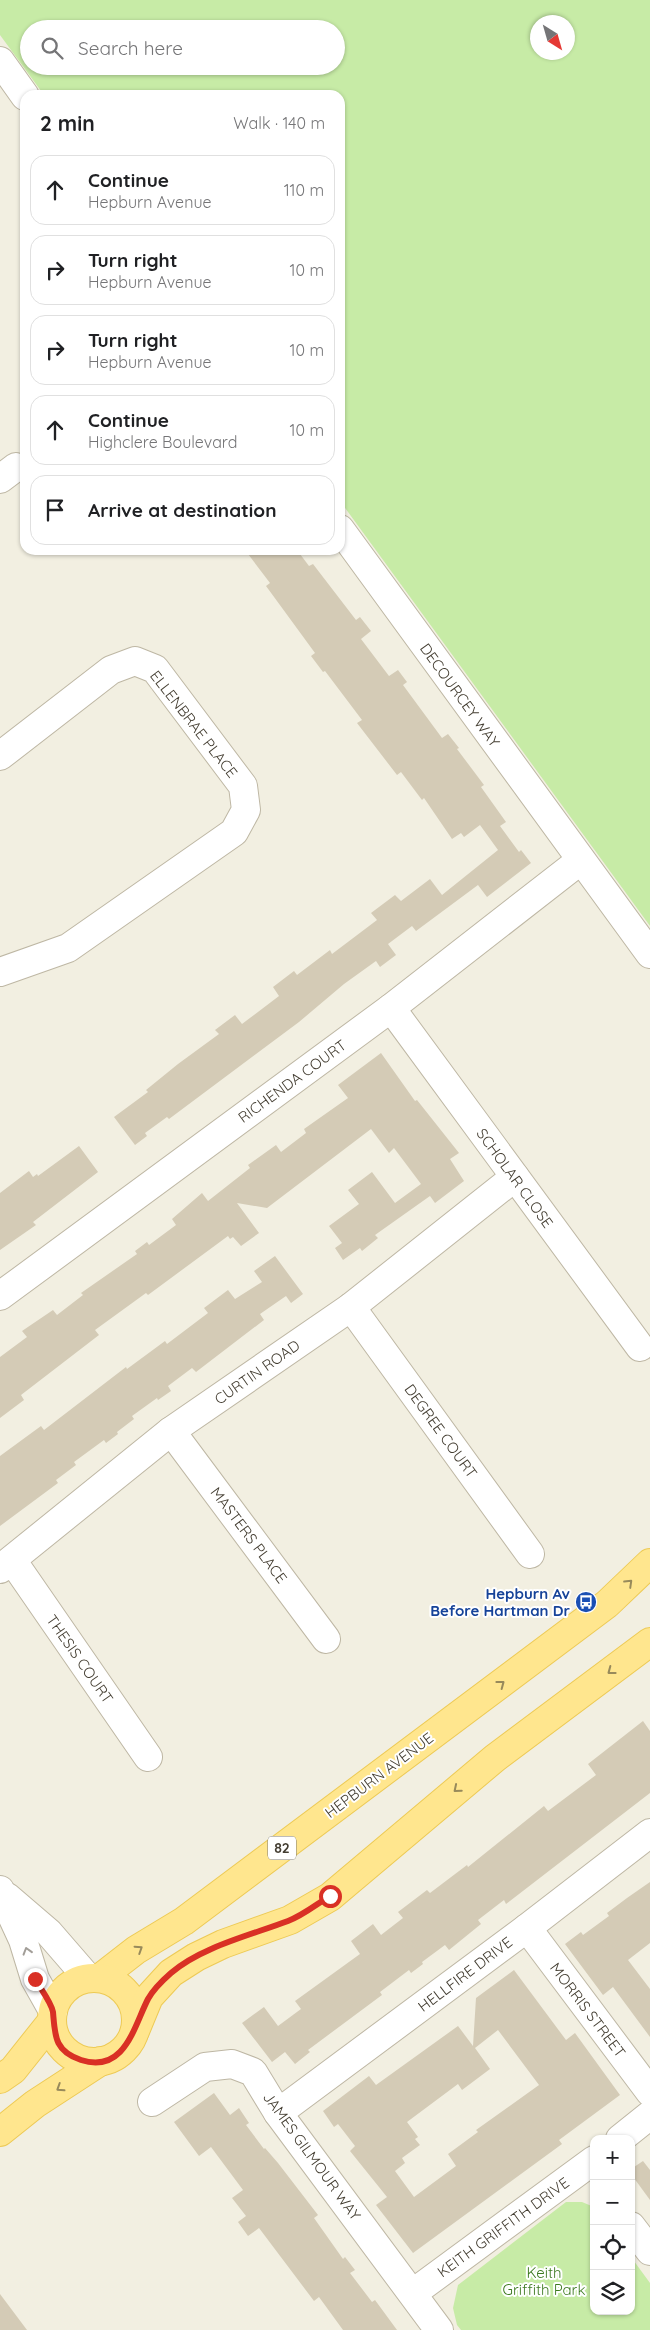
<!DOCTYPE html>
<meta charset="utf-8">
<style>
:root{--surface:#fff;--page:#f2f2f2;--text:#202124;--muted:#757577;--line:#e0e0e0}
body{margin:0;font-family:Quicksand,sans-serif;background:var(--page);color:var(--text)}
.controls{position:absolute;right:15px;bottom:15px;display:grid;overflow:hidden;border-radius:10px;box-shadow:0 1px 4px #0004}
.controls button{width:45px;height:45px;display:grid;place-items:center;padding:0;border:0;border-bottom:1px solid var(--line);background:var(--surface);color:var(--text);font:25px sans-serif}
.compass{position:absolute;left:530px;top:15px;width:45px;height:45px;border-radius:50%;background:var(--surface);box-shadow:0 1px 4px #0004;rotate:143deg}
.stop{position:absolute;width:15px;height:15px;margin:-11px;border:4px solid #d93025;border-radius:50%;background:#fff}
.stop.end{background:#d93025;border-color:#fff;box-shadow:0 1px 5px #0008}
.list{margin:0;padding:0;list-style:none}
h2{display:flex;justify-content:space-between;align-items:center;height:65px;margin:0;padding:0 20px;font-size:21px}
h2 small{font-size:16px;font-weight:400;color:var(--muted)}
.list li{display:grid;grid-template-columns:32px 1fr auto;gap:15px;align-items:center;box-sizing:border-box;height:70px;margin:0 10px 10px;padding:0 10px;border:1px solid var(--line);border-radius:15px}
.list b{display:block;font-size:19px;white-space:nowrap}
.list p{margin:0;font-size:16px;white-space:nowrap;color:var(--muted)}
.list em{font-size:16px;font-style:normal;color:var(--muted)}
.icon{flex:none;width:28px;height:28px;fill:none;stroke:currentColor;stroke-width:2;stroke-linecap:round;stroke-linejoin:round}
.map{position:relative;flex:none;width:650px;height:2330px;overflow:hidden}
.search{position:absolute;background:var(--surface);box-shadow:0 1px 4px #0004;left:20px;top:20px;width:325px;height:55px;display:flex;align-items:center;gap:12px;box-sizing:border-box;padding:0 18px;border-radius:28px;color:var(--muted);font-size:19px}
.panel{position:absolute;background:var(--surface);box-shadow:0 1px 4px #0004;left:20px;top:90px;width:325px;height:465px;border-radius:15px}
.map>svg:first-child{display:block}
.green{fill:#c7eba6;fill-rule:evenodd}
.building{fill:#d4cbb6;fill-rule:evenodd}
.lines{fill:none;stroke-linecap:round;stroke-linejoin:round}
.minor-casing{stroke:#beb7a4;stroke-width:30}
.major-casing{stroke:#edca55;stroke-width:30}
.minor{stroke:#fff;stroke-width:28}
.major{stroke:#ffe68e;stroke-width:28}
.oneway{stroke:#988a5b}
.oneway2{stroke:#a29e98}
.route{stroke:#d93025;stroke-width:6}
.labels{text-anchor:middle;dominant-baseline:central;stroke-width:4;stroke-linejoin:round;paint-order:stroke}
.shield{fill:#fff;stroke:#7c7870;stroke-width:1}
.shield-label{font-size:14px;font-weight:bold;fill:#443e32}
.street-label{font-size:15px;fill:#443e32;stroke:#fff}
.transit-label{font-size:15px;font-weight:bold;fill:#164399;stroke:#fff;text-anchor:end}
.park-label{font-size:15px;fill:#3d7a21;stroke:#fff}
</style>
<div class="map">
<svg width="650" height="2330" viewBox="0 0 650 2330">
<rect width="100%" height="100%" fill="#f2efe1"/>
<g class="green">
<path d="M 0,0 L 650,0 L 650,926 L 340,501 L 340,95 L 44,95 L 0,35 ZM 568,22 L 568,52 L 538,52 L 538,22 ZM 29,29 L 336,29 L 336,66 L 29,66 Z"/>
<path d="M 566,2202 L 582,2202 L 594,2207 L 594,2311 L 631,2311 L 631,2257 L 650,2283 L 650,2330 L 461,2330 L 457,2325 L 453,2308 L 458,2285 Z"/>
</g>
<g class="building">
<path d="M 245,550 L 297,550 L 309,566 L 313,564 L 356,620 L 360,617 L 371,631 L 361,639 L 389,676 L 398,670 L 407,682 L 403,685 L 442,738 L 448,734 L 459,748 L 457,749 L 484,785 L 481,787 L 506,822 L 500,826 L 519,852 L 521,850 L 531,863 L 487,897 L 478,885 L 416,931 L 412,926 L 388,944 L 396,955 L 380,967 L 376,961 L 344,984 L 299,1022 L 169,1119 L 167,1117 L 145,1133 L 147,1136 L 135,1145 L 114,1117 L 148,1092 L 146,1090 L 178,1064 L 219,1034 L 215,1030 L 235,1015 L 242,1024 L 279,996 L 273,987 L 294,971 L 297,975 L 330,950 L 332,954 L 377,920 L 371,913 L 395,895 L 401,901 L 430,879 L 442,895 L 498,850 L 480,825 L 464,837 L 461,833 L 452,839 L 424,798 L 422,800 L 401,772 L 397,775 L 357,723 L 362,720 L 325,671 L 323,672 L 311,656 L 315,653 L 266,586 L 270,583 Z"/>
<path d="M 381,1053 L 415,1101 L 417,1100 L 459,1153 L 450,1159 L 464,1181 L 435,1203 L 430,1196 L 375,1235 L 378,1238 L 362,1251 L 360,1248 L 343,1260 L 335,1248 L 342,1243 L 329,1226 L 359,1204 L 348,1190 L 372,1172 L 395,1203 L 421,1184 L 394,1148 L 389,1153 L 371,1129 L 267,1208 L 237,1203 L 259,1233 L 241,1246 L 233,1237 L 230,1239 L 228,1236 L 148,1295 L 146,1293 L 95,1330 L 99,1335 L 21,1395 L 24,1400 L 0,1418 L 0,1357 L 27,1337 L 22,1331 L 53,1310 L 57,1315 L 83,1295 L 81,1293 L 137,1254 L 135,1251 L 147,1242 L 149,1245 L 176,1225 L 172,1219 L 202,1193 L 208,1201 L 250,1168 L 248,1165 L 276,1145 L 281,1152 L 306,1133 L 304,1129 L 348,1098 L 338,1085 Z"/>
<path d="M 79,1146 L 98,1172 L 33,1222 L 36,1225 L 0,1250 L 0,1193 L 29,1171 L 33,1177 L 37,1174 L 38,1176 Z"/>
<path d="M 275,1256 L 303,1294 L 291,1303 L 286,1296 L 260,1314 L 264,1320 L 196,1372 L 192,1368 L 168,1386 L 171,1391 L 158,1400 L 157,1398 L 132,1416 L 134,1419 L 117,1432 L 118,1434 L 106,1443 L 104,1440 L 74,1462 L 76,1465 L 56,1480 L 58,1483 L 0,1526 L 0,1456 L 41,1426 L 44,1430 L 126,1367 L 127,1369 L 165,1341 L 167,1344 L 208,1313 L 204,1308 L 228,1290 L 235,1299 L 262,1282 L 254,1271 Z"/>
<path d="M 643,1721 L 650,1731 L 650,1793 L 506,1904 L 504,1900 L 478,1920 L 481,1924 L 449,1950 L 445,1945 L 422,1962 L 423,1964 L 411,1973 L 409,1970 L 380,1992 L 382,1995 L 308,2050 L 310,2052 L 295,2064 L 285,2052 L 272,2062 L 242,2023 L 264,2007 L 278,2026 L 301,2009 L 295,2001 L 360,1954 L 351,1941 L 373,1924 L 381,1935 L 403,1918 L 398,1912 L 427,1890 L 430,1893 L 467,1865 L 468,1867 L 544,1806 L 548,1811 L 596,1775 L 588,1764 Z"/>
<path d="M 650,1882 L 650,1943 L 628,1960 L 650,1989 L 650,2037 L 613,1987 L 603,1995 L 565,1944 L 581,1932 L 583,1935 L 609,1916 L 607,1913 L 627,1898 Z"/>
<path d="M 514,1970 L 566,2040 L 575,2033 L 620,2095 L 559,2140 L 562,2144 L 413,2253 L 376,2205 L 387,2197 L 350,2151 L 355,2146 L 338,2124 L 334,2127 L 323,2111 L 369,2076 L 376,2085 L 458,2026 L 473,2046 L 476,1998 ZM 498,2030 L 539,2085 L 476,2130 L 478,2132 L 448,2154 L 456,2166 L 414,2197 L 395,2171 L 405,2163 L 402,2158 L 420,2145 L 415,2139 L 418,2137 L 407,2122 L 458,2084 L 462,2090 L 490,2069 L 475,2048 Z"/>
<path d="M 214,2093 L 230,2115 L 239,2108 L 249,2123 L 246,2125 L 264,2149 L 265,2148 L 278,2163 L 318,2215 L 314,2218 L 343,2259 L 345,2257 L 355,2270 L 350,2273 L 372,2302 L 375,2300 L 397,2330 L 343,2330 L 319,2297 L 314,2301 L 259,2228 L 248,2236 L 238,2222 L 246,2216 L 232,2198 L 243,2190 L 211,2147 L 199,2156 L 174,2122 Z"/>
<path d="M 643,2161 L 650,2170 L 650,2200 L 631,2174 L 631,2169 Z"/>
<path d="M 0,2294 L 27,2330 L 0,2330 Z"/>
</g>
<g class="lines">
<g class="minor-casing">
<g id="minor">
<path d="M 0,61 L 25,96"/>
<path d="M 0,479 L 16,467"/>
<path d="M 340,529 L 650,954"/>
<path d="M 0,756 L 111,670 L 135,661 L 155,669 L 243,786 L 246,810 L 234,832 L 68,948 L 0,972"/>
<path d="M 391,1008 L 640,1347"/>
<path d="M 0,1296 L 391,1008 L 581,860"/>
<path d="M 351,1307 L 530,1554"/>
<path d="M 171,1431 L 326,1639"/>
<path d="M 12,1560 L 148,1757"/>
<path d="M 0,1569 L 171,1431 L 351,1307 L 515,1177"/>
<path d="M 0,1890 L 23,1940 L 35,1979 L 53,2011"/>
<path d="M 7,1897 L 49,1933 L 88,1978"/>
<path d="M 527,1928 L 650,2092"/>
<path d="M 152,2102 L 205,2067 L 232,2064 L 253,2072 L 278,2113 L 439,2330"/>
<path d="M 278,2113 L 527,1928 L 650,1833"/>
<path d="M 620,2139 L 650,2115"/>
<path d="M 631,2226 L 650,2251"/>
<path d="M 413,2293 L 594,2160"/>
</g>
</g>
<g class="major-casing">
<g id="major">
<path d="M 100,1978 L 136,1950 L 184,1921 L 607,1604 L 650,1563"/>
<circle cx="94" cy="2020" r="42"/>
<path d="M 135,2031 L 149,1997 L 171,1973 L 196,1957 L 223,1944 L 290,1920 L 330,1897 L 495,1758 L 650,1642"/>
<path d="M 0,2079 L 13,2070 L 52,2021"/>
<path d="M 0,2132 L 35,2104 L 101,2061"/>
</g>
</g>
<use href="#minor" class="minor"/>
<use href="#major" class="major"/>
</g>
<defs><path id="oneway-chevron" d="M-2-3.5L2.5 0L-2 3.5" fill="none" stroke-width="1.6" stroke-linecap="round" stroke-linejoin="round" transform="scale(1.25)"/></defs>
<g class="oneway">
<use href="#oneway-chevron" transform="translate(629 1583) rotate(-44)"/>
<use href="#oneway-chevron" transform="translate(611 1671) rotate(143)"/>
<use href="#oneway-chevron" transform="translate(501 1684) rotate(-37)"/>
<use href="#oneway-chevron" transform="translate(457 1789) rotate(140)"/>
<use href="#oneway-chevron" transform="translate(139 1949) rotate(-33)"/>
<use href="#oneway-chevron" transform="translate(60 2088) rotate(147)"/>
</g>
<use class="oneway2" href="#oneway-chevron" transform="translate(27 1951) rotate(-107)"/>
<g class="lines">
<path class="route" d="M 35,1979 C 40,1988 51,2002 53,2012 C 55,2035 54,2051 81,2060 C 125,2074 134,2026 148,1999 C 153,1990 163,1980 171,1973 C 201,1947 251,1935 288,1921 C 302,1916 317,1904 330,1896"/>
</g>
<defs>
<g id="bus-disc" transform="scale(1.125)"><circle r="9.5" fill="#1a4fb4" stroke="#fff"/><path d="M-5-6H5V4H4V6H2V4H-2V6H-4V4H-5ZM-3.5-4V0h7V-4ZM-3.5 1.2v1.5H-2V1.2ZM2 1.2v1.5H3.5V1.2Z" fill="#fff"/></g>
</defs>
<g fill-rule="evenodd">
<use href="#bus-disc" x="586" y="1602"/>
</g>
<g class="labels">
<rect class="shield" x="268" y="1836.5" width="28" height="23" rx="4"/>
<g class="shield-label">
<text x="282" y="1848">82</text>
</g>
<g class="street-label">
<text transform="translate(460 695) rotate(54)">DECOURCEY WAY</text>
<text transform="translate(194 724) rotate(52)">ELLENBRAE PLACE</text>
<text transform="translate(292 1081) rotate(-36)">RICHENDA COURT</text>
<text transform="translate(515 1178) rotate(54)">SCHOLAR CLOSE</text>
<text transform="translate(257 1372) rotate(-35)">CURTIN ROAD</text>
<text transform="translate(441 1431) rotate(54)">DEGREE COURT</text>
<text transform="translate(249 1535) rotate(53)">MASTERS PLACE</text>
<text transform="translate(80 1659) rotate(55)">THESIS COURT</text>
<text transform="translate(379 1775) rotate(-37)">HEPBURN AVENUE</text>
<text transform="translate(465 1974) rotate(-37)">HELLFIRE DRIVE</text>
<text transform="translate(588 2010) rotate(53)">MORRIS STREET</text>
<text transform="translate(312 2156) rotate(54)">JAMES GILMOUR WAY</text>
<text transform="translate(503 2227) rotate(-36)">KEITH GRIFFITH DRIVE</text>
</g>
<g class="transit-label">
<text x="570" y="1593">Hepburn Av<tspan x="570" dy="17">Before Hartman Dr</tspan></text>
</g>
<g class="park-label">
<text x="544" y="2272">Keith<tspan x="544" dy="17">Griffith Park</tspan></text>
</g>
</g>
</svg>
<div class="controls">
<button>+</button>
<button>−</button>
<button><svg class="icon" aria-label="locate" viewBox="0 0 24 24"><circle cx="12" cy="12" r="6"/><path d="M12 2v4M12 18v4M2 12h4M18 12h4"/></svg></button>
<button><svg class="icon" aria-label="layers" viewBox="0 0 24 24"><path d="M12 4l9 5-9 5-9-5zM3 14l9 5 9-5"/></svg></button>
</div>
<svg class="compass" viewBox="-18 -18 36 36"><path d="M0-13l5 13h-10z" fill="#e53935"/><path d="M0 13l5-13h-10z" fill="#757577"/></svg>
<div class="stop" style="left:330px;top:1896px"></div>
<div class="stop end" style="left:35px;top:1979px"></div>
<div class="search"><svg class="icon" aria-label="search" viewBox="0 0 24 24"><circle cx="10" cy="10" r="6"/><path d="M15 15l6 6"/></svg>Search here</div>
<section class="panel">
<h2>2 min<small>Walk · 140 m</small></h2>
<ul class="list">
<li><svg class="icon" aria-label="ahead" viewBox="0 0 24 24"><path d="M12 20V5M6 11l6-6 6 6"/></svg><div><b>Continue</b><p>Hepburn Avenue</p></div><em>110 m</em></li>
<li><svg class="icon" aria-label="right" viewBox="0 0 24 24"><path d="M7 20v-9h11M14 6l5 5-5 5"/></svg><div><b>Turn right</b><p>Hepburn Avenue</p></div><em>10 m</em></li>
<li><svg class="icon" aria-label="right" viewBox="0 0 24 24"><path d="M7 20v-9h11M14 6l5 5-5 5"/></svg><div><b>Turn right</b><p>Hepburn Avenue</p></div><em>10 m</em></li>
<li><svg class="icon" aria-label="ahead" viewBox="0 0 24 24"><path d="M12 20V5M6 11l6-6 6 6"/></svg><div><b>Continue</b><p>Highclere Boulevard</p></div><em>10 m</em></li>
<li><svg class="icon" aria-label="arrive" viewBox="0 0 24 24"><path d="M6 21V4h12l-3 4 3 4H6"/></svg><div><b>Arrive at destination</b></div></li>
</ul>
</section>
</div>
